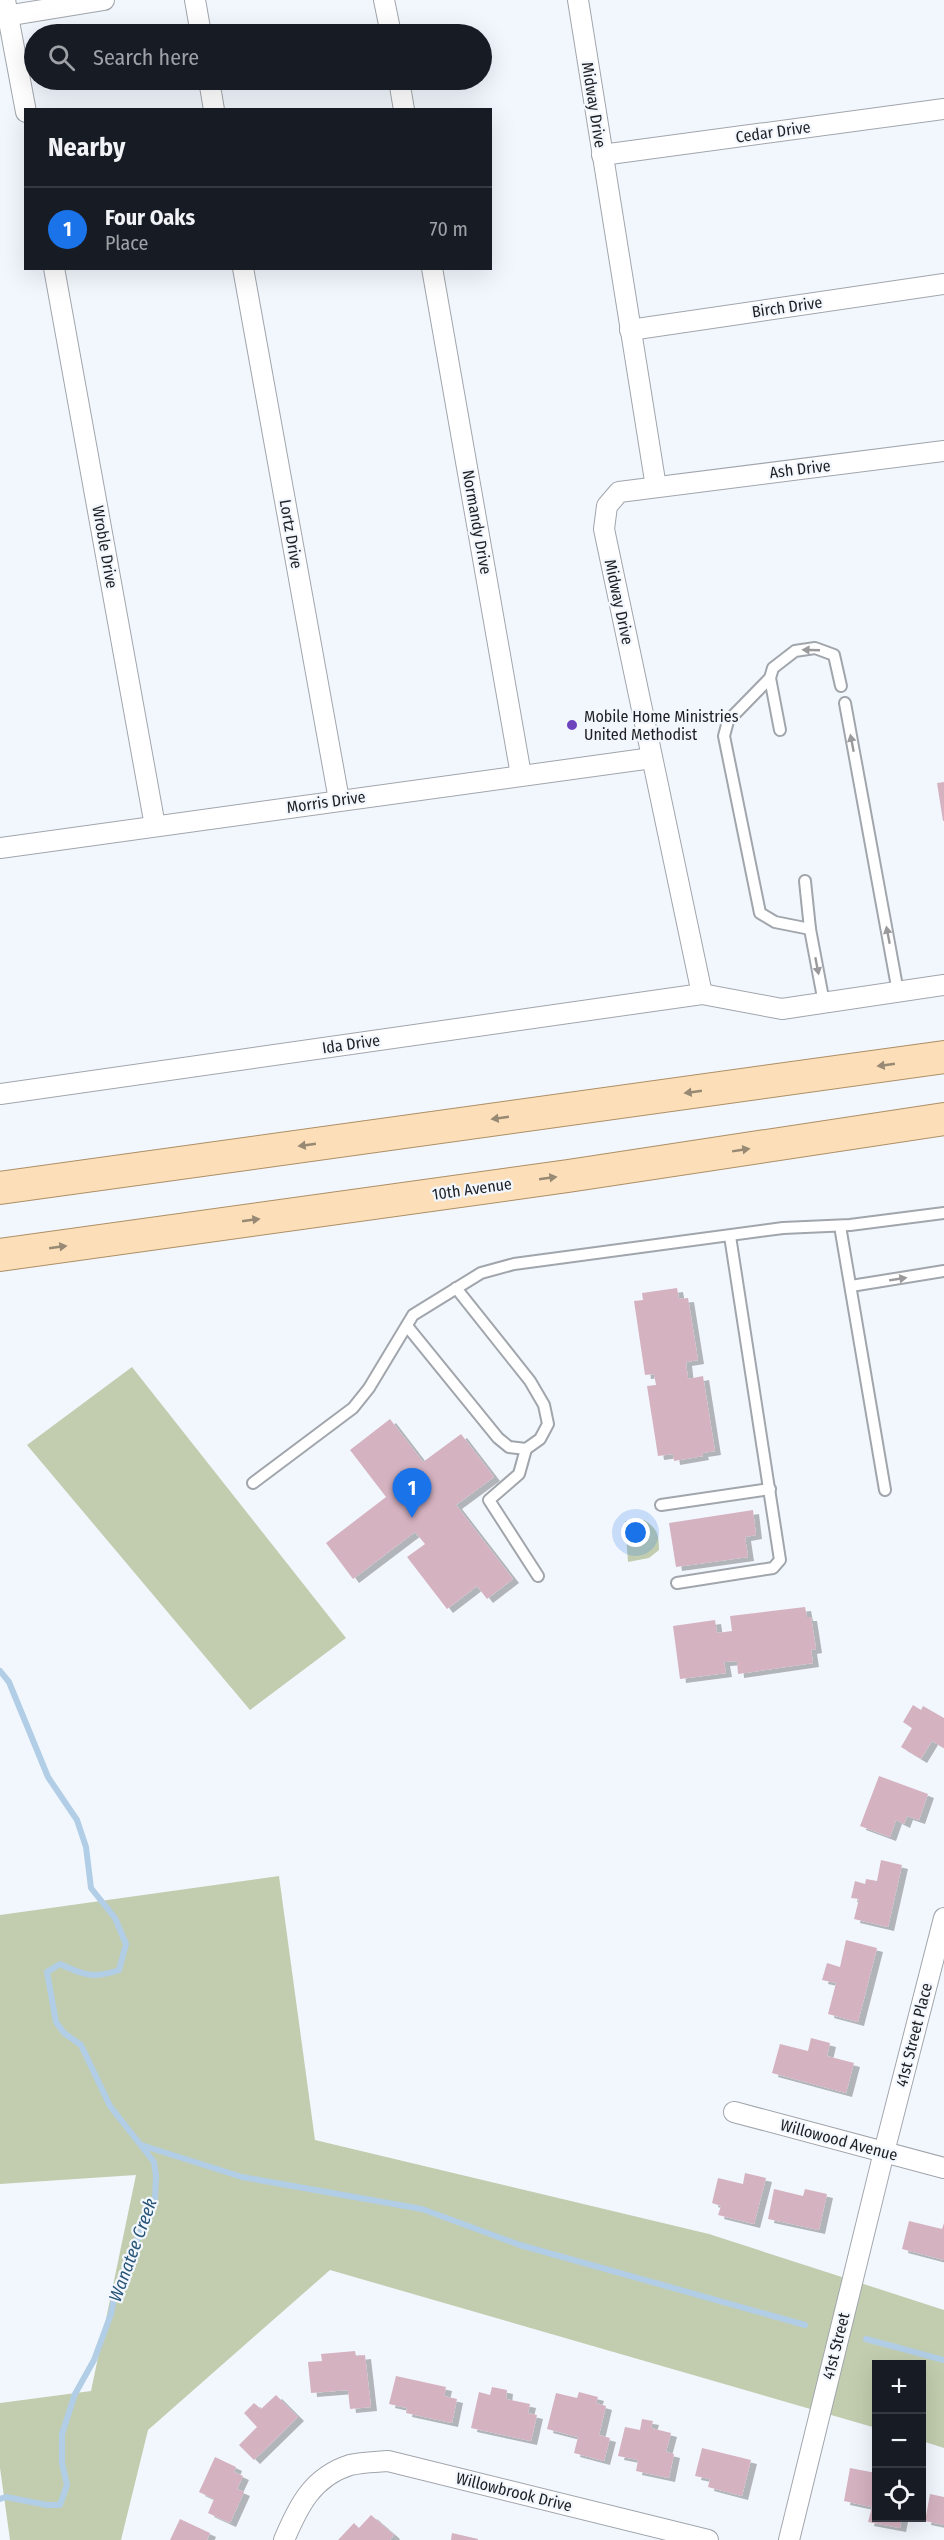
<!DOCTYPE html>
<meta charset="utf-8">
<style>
:root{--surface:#171b24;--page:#20242c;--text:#f1f3f6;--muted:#9ea1a6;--line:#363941;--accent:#1a73e8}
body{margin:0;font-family:"Fira Sans Condensed",sans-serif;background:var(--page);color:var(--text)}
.controls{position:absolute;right:18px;bottom:18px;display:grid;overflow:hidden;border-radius:0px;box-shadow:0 6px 24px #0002}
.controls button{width:54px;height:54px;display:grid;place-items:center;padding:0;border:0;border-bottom:2px solid var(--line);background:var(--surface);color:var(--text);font:30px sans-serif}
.you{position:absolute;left:636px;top:1533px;width:21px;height:21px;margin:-15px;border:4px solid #fff;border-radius:50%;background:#1a73e8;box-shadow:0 0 0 9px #1a73e833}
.badge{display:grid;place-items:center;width:39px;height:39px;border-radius:50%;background:var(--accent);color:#fff;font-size:20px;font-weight:700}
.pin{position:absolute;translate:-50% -50px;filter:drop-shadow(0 2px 3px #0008)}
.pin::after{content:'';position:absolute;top:32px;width:21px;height:18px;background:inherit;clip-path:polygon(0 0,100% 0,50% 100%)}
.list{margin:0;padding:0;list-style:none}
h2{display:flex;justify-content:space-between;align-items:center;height:78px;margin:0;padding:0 24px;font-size:26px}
h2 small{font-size:20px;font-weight:400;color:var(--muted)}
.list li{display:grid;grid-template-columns:39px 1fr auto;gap:18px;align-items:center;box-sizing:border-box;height:84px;padding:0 24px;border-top:2px solid var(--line)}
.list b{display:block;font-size:22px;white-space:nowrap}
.list p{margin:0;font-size:20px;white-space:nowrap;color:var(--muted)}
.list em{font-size:20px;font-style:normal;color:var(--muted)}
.icon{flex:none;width:33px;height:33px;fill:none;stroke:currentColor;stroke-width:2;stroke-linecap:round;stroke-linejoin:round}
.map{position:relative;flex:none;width:944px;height:2540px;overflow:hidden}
.search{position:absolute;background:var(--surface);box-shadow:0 6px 24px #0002;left:24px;top:24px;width:468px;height:66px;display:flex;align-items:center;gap:15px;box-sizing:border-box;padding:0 21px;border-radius:33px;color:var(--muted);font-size:22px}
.panel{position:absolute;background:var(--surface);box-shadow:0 6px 24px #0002;left:24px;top:108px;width:468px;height:162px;border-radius:0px}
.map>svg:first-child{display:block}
.green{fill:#c2cdaf}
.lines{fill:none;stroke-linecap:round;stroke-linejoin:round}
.stream{stroke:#b2cee6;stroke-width:6}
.building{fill:#d5b2c0;filter:url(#shadow)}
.lane-casing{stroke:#a1a5ac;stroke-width:14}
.street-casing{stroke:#a1a5ac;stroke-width:22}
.primary-casing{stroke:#ad8e65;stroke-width:34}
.lane{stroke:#fff;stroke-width:10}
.street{stroke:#fff;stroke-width:20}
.primary{stroke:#fcdfb8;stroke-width:32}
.oneway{fill:#9a9a9c}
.oneway2{fill:#988974}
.poi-dot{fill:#6d44bc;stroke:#f2f7fe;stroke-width:2}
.labels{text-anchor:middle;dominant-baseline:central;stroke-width:4.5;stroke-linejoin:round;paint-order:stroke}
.street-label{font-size:16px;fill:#1e1f22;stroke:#f2f7fe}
.poi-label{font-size:16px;fill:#1e1f22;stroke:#f2f7fe;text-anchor:start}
.water-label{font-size:18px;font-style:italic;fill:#285477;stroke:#f2f7fe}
</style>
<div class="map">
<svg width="944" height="2540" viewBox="0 0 944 2540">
<defs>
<filter id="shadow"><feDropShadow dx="6" dy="4" stdDeviation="0" flood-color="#0004"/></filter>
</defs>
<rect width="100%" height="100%" fill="#f2f7fe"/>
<g class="green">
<path d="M 132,1367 L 346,1638 L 250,1710 L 27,1445 Z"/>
<path d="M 644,1520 C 657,1528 659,1534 659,1550 L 649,1558 L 628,1562 L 625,1521 Z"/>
<path d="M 279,1876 L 315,2140 L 709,2234 L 944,2310 L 944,2448 L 922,2441 L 922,2364 L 876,2364 L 876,2428 L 330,2270 L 148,2430 L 121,2540 L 10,2540 L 0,2468 L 0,2403 L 91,2391 L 136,2175 L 0,2184 L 0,1915 Z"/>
</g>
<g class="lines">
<g class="stream">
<path d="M 0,1671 L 9,1682 L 48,1777 L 77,1820 L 86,1847 L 91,1888 L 115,1918 L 126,1944 L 119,1970 C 94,1979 83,1975 60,1964 L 47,1972 L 56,2022 L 64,2033 L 81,2045 L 110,2106 L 154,2162 L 156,2176 L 155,2199 L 116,2289 L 111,2314 L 94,2360 L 75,2394 L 62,2434 L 62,2463 L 67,2485 L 60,2505 L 47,2505 L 6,2497 L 0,2499"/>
<path d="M 141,2145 L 242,2177 L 422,2209 L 520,2245 L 805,2325"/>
<path d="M 866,2339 L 944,2360"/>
</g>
</g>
<g class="building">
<path d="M 944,782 L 944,821 L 943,821 L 937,783 Z"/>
<path d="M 677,1288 L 679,1299 L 688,1298 L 698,1360 L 686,1362 L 688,1379 L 703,1376 L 715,1451 L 702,1453 L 703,1456 L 674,1461 L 673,1454 L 658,1456 L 647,1386 L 656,1385 L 654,1374 L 645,1375 L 634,1301 L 643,1300 L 642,1293 Z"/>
<path d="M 390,1419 L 423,1462 L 461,1434 L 494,1477 L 456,1505 L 513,1579 L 487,1599 L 477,1586 L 447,1609 L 407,1557 L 425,1544 L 415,1532 L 353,1579 L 326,1543 L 386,1497 L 350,1450 Z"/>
<path d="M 753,1510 L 756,1535 L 745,1537 L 748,1557 L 676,1567 L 669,1523 Z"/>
<path d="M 805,1607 L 807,1617 L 811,1617 L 816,1649 L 811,1650 L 813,1663 L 738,1674 L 737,1661 L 724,1662 L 726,1673 L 680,1679 L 673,1626 L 715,1620 L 717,1633 L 732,1631 L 730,1616 Z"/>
<path d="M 913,1705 L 921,1710 L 923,1706 L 944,1718 L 944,1748 L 932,1741 L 921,1759 L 901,1747 L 912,1728 L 903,1722 Z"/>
<path d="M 879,1776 L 928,1794 L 919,1820 L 907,1816 L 904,1824 L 896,1820 L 890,1837 L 860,1826 Z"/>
<path d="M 881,1860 L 902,1865 L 888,1927 L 854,1919 L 859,1899 L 851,1898 L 855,1881 L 865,1884 L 866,1879 L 877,1881 Z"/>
<path d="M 846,1940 L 877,1948 L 858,2022 L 828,2014 L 836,1983 L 822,1980 L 827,1963 L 840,1967 Z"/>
<path d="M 811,2038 L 830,2043 L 827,2056 L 854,2063 L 846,2093 L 772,2073 L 780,2044 L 808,2051 Z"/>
<path d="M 745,2173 L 766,2178 L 754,2224 L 718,2215 L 721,2206 L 712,2203 L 718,2178 L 743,2184 Z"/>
<path d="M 774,2189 L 803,2196 L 805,2189 L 827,2194 L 819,2230 L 768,2219 Z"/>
<path d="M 909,2221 L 942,2229 L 944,2223 L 944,2260 L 902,2249 Z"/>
<path d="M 355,2351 L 356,2356 L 365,2355 L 371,2407 L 350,2409 L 348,2390 L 311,2393 L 308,2362 L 322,2361 L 321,2354 Z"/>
<path d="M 396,2376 L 446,2387 L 444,2396 L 457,2399 L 452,2423 L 406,2413 L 407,2408 L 389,2404 Z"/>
<path d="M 492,2387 L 507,2390 L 506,2399 L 530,2404 L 528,2413 L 537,2415 L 531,2441 L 471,2428 L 479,2392 L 490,2395 Z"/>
<path d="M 579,2392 L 598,2397 L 596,2403 L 606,2406 L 599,2435 L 610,2438 L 604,2461 L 574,2453 L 578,2437 L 547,2429 L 556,2393 L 577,2398 Z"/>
<path d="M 276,2395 L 298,2417 L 254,2460 L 239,2445 L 257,2427 L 244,2413 L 254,2403 L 261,2409 Z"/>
<path d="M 642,2419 L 653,2421 L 651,2428 L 671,2433 L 666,2452 L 674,2454 L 669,2478 L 636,2471 L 638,2460 L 618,2456 L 625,2427 L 640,2430 Z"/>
<path d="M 702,2448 L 751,2460 L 742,2496 L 708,2487 L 710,2479 L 695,2476 Z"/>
<path d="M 215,2457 L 236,2467 L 234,2472 L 243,2476 L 237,2489 L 244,2492 L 230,2523 L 208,2513 L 214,2499 L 199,2492 Z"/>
<path d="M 850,2468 L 876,2473 L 876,2518 L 902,2518 L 900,2528 L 868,2522 L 872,2507 L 844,2501 Z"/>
<path d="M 930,2494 L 944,2497 L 944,2525 L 925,2521 Z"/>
<path d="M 371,2515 L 394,2535 L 390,2540 L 338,2540 L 354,2523 L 359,2528 Z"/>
<path d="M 180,2519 L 210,2533 L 207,2540 L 170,2540 Z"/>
<path d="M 452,2533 L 478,2539 L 478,2540 L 451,2540 Z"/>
</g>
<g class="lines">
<g class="lane-casing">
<g id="lane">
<path d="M 770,678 L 728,721 L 724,736 L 760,913 L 775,922 L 810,929"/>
<path d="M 845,703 L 898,992"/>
<path d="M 780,730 L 770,678 L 773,668 L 795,651 L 815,648 L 834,655 L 841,686"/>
<path d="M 805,881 L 810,929 L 824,1003"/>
<path d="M 840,1226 L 885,1490"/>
<path d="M 851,1286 L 944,1271"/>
<path d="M 407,1326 L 498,1438 L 509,1447 L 526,1449 L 540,1439 L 548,1424 L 544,1405 L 530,1381 L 456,1288"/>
<path d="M 526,1449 L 519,1474 L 489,1500 L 538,1576"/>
<path d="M 253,1483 L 353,1408 L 369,1388 L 413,1315 L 481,1273 L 514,1264 L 783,1228 L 850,1225 L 944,1213"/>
<path d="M 661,1505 L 770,1489"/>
<path d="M 677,1583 L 773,1568 L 780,1560 L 730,1236"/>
</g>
</g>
<g class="street-casing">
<g id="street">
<path d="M 5,0 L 26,112"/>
<path d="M 195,0 L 201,34"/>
<path d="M 384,0 L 391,34"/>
<path d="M 578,0 L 656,487"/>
<path d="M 0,17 L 104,0"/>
<path d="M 209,80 L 214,110"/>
<path d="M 399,80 L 404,110"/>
<path d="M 602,155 L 944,109"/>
<path d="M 54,268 L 155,826"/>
<path d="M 243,268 L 339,800"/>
<path d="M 432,268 L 521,775"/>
<path d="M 630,330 L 944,284"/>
<path d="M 0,848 L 652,758"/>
<path d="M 702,994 L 604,529 L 607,506 L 619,492 L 944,451"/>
<path d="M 0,1094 L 702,994 L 782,1009 L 944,985"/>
<path d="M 734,2112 L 944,2168"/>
<path d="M 284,2540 C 298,2507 312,2477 350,2465 C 362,2462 376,2462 388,2461 L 708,2540"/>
<path d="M 789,2540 L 884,2152 L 944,1918"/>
</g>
</g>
<g class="primary-casing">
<g id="primary">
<path d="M 0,1188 L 944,1057"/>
<path d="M 0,1255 L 568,1176 L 944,1119"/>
</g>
</g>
<use href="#lane" class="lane"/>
<use href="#street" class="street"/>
<use href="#primary" class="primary"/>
</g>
<defs><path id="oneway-solid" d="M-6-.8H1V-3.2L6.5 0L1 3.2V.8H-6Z" transform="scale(1.5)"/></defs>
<g class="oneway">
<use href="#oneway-solid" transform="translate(811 650) rotate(-178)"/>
<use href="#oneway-solid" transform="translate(852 743) rotate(-101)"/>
<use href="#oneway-solid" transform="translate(888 935) rotate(-101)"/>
<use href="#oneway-solid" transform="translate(817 966) rotate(79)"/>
<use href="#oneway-solid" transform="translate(898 1279) rotate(-9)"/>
</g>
<g class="oneway2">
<use href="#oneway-solid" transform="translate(886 1065) rotate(172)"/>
<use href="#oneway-solid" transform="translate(693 1092) rotate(172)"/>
<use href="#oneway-solid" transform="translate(500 1118) rotate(172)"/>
<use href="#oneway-solid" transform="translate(307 1145) rotate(172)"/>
<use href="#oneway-solid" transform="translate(741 1150) rotate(-9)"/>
<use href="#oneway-solid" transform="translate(548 1178) rotate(-8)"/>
<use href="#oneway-solid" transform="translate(251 1220) rotate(-8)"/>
<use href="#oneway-solid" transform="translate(58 1247) rotate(-8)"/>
</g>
<circle class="poi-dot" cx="572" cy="725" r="6"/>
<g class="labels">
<g class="street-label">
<text transform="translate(594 105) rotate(81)">Midway Drive</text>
<text transform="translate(773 132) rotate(-8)">Cedar Drive</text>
<text transform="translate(787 307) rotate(-8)">Birch Drive</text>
<text transform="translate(800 469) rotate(-7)">Ash Drive</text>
<text transform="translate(477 522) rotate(80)">Normandy Drive</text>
<text transform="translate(291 534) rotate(80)">Lortz Drive</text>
<text transform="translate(105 547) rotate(80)">Wroble Drive</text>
<text transform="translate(619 602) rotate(78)">Midway Drive</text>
<text transform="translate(326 802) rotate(-8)">Morris Drive</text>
<text transform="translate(351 1044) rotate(-8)">Ida Drive</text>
<text transform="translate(472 1189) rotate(-8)">10th Avenue</text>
<text transform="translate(914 2035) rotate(-76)">41st Street Place</text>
<text transform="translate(839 2140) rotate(15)">Willowood Avenue</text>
<text transform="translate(836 2346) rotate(-76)">41st Street</text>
<text transform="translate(514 2492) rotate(14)">Willowbrook Drive</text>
</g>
<g class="poi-label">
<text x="584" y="716">Mobile Home Ministries<tspan x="584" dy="18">United Methodist</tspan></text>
</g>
<g class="water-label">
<text transform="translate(133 2250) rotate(-70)">Wanatee Creek</text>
</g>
</g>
</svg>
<div class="controls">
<button>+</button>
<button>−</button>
<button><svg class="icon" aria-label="locate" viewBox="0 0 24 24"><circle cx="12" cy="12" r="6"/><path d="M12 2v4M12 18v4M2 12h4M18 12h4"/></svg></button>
</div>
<div class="you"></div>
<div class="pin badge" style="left:412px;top:1518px">1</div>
<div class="search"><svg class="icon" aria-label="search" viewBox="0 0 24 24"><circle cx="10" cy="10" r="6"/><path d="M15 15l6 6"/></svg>Search here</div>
<section class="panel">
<h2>Nearby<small></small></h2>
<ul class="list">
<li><span class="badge">1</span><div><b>Four Oaks</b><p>Place</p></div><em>70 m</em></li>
</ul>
</section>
</div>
